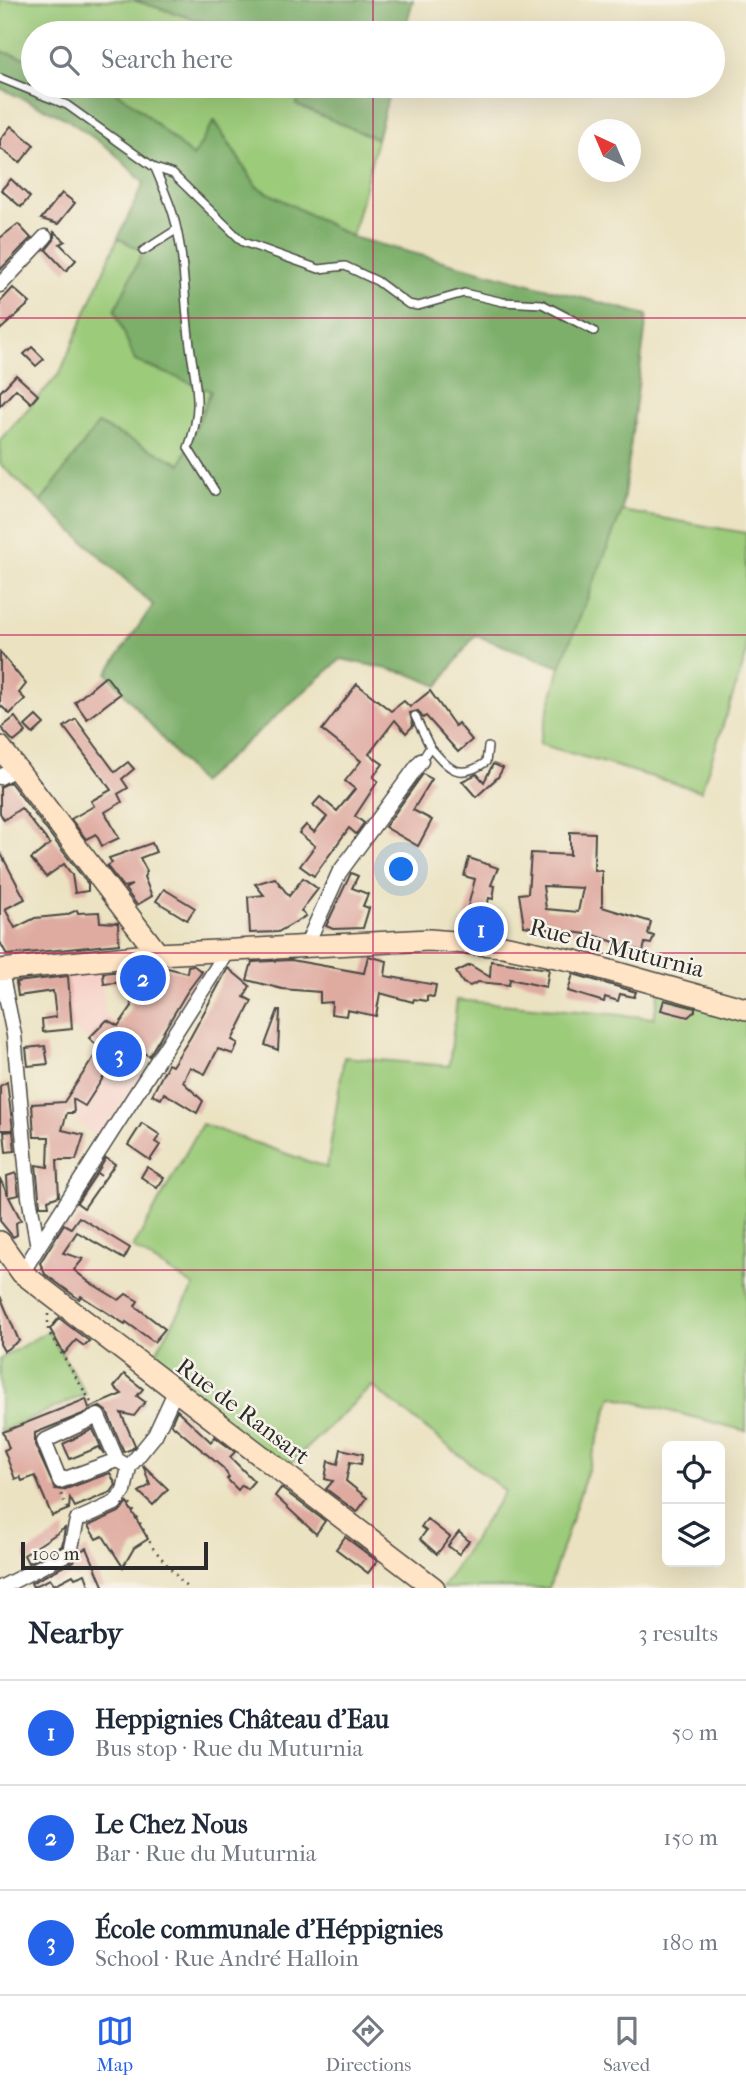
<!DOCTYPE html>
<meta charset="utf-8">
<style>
:root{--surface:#fff;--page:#f2f2f3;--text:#1f2937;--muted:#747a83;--line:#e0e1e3;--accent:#2563eb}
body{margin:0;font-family:"IM FELL French Canon",serif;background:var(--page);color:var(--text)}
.controls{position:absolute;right:21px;bottom:21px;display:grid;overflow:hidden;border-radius:10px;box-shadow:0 7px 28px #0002}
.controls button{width:63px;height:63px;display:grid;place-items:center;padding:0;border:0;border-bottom:2px solid var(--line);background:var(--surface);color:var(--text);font:35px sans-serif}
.compass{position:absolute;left:578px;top:119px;width:63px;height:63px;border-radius:50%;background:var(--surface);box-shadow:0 7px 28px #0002;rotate:316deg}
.scale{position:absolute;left:21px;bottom:18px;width:187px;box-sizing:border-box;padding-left:7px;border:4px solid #2b2b2b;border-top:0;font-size:19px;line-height:24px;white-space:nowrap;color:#2b2b2b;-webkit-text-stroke:5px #f7f3e8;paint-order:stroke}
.you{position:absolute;left:402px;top:870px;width:24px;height:24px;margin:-18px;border:5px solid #fff;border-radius:50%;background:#1a73e8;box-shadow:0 0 0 10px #1a73e833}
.badge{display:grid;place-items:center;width:46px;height:46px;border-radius:50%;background:var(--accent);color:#fff;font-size:23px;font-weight:700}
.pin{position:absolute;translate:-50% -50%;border:4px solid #fff;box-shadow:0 2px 7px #0006}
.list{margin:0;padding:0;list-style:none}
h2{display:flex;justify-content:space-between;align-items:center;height:91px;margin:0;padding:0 28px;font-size:30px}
h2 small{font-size:23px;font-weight:400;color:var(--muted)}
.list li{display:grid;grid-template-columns:46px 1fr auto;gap:21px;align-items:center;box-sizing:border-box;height:105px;padding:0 28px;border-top:2px solid var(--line)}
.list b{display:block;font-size:26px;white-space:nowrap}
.list p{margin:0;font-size:23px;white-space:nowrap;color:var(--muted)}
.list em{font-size:23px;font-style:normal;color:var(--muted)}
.icon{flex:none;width:38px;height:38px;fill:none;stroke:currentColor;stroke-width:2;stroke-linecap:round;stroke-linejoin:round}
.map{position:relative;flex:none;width:746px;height:1588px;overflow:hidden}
.search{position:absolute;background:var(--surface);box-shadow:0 7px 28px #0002;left:21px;right:21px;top:21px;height:77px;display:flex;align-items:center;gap:18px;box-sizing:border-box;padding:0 24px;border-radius:38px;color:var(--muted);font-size:26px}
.sheet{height:406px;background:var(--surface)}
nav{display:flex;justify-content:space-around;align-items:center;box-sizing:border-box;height:98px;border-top:2px solid var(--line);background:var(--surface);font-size:19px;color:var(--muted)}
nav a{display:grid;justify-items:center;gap:4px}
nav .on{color:var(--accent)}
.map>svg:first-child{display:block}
.built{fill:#f7d1c8}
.green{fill:#9ccb7a;stroke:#647b52;stroke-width:2}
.forest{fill:#7daf6a;stroke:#546d4a;stroke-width:2}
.building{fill:#dfaaa0;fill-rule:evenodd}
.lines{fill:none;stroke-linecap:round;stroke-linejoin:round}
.lane-casing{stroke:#484642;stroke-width:10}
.street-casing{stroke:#484642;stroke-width:17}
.secondary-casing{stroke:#484642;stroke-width:24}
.path{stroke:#484642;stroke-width:2.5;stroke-dasharray:2 5;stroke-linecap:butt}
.lane{stroke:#fff;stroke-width:7}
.street{stroke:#fff;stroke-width:14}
.secondary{stroke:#ffe4c6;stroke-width:21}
.grid{fill:none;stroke:#c2185b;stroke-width:2;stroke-opacity:0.55}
.labels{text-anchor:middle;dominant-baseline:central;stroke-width:5;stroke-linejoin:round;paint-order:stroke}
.street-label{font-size:24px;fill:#2b2b2b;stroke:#f7f3e8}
</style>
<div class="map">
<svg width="746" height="1588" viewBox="0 0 746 1588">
<rect width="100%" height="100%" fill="#f7f3e8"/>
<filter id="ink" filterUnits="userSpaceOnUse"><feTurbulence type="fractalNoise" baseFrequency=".0143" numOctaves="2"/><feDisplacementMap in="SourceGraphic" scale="14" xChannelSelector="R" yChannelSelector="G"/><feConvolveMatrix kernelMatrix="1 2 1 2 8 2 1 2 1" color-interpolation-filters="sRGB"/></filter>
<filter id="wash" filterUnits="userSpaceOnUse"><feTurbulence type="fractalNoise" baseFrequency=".00686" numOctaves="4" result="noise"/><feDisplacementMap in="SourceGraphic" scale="28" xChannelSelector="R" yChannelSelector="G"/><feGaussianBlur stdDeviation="1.57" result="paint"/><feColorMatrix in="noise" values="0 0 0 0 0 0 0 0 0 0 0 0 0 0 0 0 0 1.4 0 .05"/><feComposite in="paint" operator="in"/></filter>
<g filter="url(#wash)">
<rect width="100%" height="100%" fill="#ebe2c1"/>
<path class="built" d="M 101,966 L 105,1016 L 121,1027 L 117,1035 L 150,1059 L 99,1138 L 76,1122 L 77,1106 L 69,1096 L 99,1048 L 72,1029 L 57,1031 L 50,971 Z"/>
<g class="green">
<path d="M 0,0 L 133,0 L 240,33 L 33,33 L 33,60 L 0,51 Z"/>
<path d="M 107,86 L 303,86 L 297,105 L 377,139 L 352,237 L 257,187 L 215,121 L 193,158 L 135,105 Z"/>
<path d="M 118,238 L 143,251 L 211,390 L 181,465 L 98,424 L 41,502 L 0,464 L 0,440 L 60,373 Z"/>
<path d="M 622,511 L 746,533 L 746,656 L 701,791 L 539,744 L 560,667 Z"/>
<path d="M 660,985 L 746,1009 L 746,1431 L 612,1396 L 549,1588 L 442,1588 L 505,1491 L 372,1386 L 280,1473 L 146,1370 L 194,1286 L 133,1248 L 202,1124 L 327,1168 L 344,1057 L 449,1066 L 457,1000 L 654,1018 Z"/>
<path d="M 48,1331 L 86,1394 L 0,1432 L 0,1359 Z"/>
</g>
<g class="forest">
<path d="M 133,0 L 413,0 L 404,33 L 240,33 Z"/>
<path d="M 0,51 L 33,60 L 33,86 L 107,86 L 135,105 L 193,157 L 214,121 L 257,187 L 352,237 L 647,315 L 622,511 L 560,667 L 475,635 L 438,686 L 407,673 L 341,659 L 200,783 L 107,673 L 153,605 L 41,502 L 98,424 L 181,464 L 211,391 L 135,361 L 115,310 L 143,251 L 118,238 L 144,183 L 111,150 L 65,118 L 0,88 Z"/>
<path d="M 303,86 L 391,86 L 377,139 L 296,105 Z"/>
</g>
<g id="blocks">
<g class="building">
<path d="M 11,126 L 34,145 L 20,163 L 0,148 L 0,140 Z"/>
<path d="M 11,179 L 30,197 L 21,207 L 1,190 Z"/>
<path d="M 62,193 L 75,203 L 58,224 L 41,219 Z"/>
<path d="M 18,224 L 31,238 L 0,270 L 0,238 Z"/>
<path d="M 54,232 L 65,241 L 60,244 L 76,260 L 66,271 L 46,250 L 54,240 Z"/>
<path d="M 13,288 L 30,303 L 0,330 L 0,302 Z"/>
<path d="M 32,347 L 44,359 L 36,366 L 24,354 Z"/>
<path d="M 16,375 L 38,395 L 31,403 L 16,389 L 0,406 L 0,392 Z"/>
<path d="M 0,652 L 26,684 L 19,693 L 25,699 L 10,714 L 0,705 Z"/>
<path d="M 106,676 L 120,694 L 87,719 L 75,702 Z"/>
<path d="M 357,684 L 391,711 L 404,701 L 410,707 L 430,691 L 455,726 L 458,723 L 472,740 L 458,752 L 426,716 L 423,718 L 418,711 L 410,713 L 413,726 L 406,733 L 395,720 L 369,754 L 383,764 L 373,777 L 378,781 L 355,816 L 364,823 L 356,834 L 349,828 L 314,876 L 300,866 L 315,846 L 299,833 L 306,825 L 314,832 L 327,817 L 313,805 L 320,797 L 337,811 L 355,789 L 345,781 L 361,761 L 322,730 Z"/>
<path d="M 36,716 L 44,724 L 33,734 L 25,726 Z"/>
<path d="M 15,717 L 26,732 L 14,742 L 1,728 Z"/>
<path d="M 76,719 L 115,772 L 128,762 L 134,769 L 122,779 L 128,788 L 118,794 L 122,802 L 105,812 L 119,838 L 102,846 L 96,834 L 86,839 L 71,819 L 94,806 L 91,801 L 111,790 L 64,727 Z"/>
<path d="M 493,764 L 503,768 L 498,777 L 476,797 L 462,781 L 477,774 L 484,782 Z"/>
<path d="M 423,774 L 432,779 L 413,810 L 432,820 L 418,846 L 385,827 Z"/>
<path d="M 10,782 L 88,884 L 88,891 L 75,893 L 72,875 L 64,864 L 46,877 L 31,859 L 50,844 L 21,808 L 4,820 L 0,813 L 0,787 Z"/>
<path d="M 570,832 L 595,833 L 594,870 L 602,871 L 602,907 L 651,922 L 648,934 L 654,936 L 651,944 L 645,943 L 643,952 L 594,935 L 524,926 L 519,894 L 528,893 L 531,853 L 570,855 ZM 543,886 L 583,888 L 578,912 L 546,909 Z"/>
<path d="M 152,843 L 156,852 L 140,858 L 147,871 L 144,877 L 152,896 L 137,905 L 125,889 L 132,885 L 123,887 L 107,866 L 112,863 L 109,858 Z"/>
<path d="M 0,852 L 25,899 L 5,909 L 15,928 L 35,918 L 66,915 L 77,910 L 78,913 L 99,912 L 100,922 L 118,923 L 119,944 L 7,955 L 0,942 Z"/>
<path d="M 469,858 L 498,868 L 491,885 L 495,886 L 493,899 L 489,898 L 483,923 L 465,918 L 475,879 L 464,876 Z"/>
<path d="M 351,873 L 358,876 L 352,888 L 368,894 L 363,906 L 369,908 L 367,915 L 363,928 L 333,929 L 326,926 Z"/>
<path d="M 275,878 L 289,896 L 303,878 L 318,889 L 301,911 L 306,916 L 278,932 L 250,933 L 248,897 L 264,895 L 255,884 Z"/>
<path d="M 164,889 L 195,908 L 187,920 L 156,901 Z"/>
<path d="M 368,956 L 387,961 L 385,976 L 436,985 L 434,997 L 427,996 L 427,1001 L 414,999 L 413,1002 L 380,993 L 376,1016 L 347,1010 L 346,1016 L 331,1014 L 332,1002 L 320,1003 L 320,992 L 282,989 L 247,980 L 252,962 L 291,960 L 364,973 Z"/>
<path d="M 491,961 L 549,969 L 546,987 L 510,979 L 509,985 L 478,982 L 470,986 L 463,983 L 456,972 L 470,965 L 490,977 Z"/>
<path d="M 193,965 L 202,972 L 187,992 L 149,1056 L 126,1042 L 85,1106 L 73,1099 L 74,1113 L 67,1113 L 62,1130 L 84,1135 L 76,1160 L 57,1160 L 59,1196 L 48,1200 L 49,1206 L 40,1206 L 36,1165 L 48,1167 L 49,1137 L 34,1137 L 32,1104 L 64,1102 L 100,1048 L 89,1038 L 107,1020 L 118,1026 L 132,1006 L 125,982 L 104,984 L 103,973 L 164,967 L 187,973 L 188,966 Z"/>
<path d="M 228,968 L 250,986 L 244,997 L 252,1001 L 232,1040 L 238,1043 L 233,1054 L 218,1049 L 205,1074 L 190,1067 L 183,1082 L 203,1101 L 197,1113 L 164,1093 L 161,1099 L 152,1095 L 168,1064 L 172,1066 L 190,1038 Z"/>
<path d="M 573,974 L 636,992 L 634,997 L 620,994 L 618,1001 L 605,997 L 604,1002 L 568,991 Z"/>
<path d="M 68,976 L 72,1029 L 43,1032 L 42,1019 L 56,1017 L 53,991 L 18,996 L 16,982 Z"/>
<path d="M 664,1000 L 695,1008 L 695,1011 L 688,1017 L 661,1010 Z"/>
<path d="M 278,1010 L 280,1010 L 278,1050 L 265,1045 Z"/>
<path d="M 45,1046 L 48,1064 L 28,1066 L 26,1048 Z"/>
<path d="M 7,1082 L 13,1130 L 0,1130 L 0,1086 Z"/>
<path d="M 142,1123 L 160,1135 L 155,1142 L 160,1145 L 150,1160 L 128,1145 Z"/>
<path d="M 13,1131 L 15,1151 L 6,1152 L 4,1132 Z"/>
<path d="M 106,1158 L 115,1164 L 84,1208 L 77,1203 L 97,1173 L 101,1176 L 97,1173 Z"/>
<path d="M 147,1167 L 164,1178 L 157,1188 L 141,1177 Z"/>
<path d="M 16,1173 L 19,1195 L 9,1197 L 21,1220 L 16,1223 L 17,1235 L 13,1237 L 0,1221 L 0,1179 L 8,1195 L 7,1176 Z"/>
<path d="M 79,1217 L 130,1248 L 124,1259 L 77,1232 L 63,1253 L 83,1259 L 74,1270 L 89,1282 L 119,1300 L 126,1294 L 138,1301 L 135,1306 L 165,1329 L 154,1342 L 126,1322 L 125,1324 L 81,1296 L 79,1299 L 45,1274 L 40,1263 L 64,1224 L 71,1228 Z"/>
<path d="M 0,1296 L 19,1341 L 4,1351 L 0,1344 Z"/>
<path d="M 59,1318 L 89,1341 L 84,1346 L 76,1340 L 64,1354 L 50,1329 Z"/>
<path d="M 124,1374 L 143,1389 L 137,1396 L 145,1402 L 134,1416 L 121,1413 L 135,1445 L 132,1449 L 124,1452 L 107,1412 L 100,1407 L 35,1433 L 35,1445 L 55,1489 L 63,1490 L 110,1473 L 116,1485 L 111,1492 L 75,1507 L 70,1498 L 69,1509 L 52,1516 L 35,1476 L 22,1481 L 20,1477 L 15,1479 L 4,1450 L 9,1448 L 3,1432 L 86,1399 L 89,1408 L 122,1394 L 114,1387 Z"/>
<path d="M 177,1410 L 211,1442 L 215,1437 L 235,1452 L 230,1457 L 254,1481 L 247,1489 L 242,1485 L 238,1490 L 227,1479 L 229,1477 L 223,1468 L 171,1424 Z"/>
<path d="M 93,1429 L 104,1454 L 99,1447 L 70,1459 L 63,1444 Z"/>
<path d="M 341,1449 L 363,1454 L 361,1464 L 350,1462 L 346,1481 L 367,1498 L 357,1512 L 326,1489 L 333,1481 L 325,1479 L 328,1461 L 338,1464 Z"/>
<path d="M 143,1465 L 168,1489 L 153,1505 L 139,1492 L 150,1485 Z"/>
<path d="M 281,1488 L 325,1521 L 316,1534 L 275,1496 Z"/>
<path d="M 127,1503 L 148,1539 L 134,1548 L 123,1567 L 103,1536 L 96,1539 L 88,1526 L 119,1512 Z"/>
<path d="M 427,1519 L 450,1537 L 437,1554 L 420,1539 L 426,1531 L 421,1527 Z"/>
<path d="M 65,1528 L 62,1546 L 28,1563 L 24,1555 Z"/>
<path d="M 459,1532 L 469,1541 L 459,1554 L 448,1546 Z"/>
<path d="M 345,1537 L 377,1561 L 368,1573 L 336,1549 Z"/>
<path d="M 87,1548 L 104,1588 L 90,1588 L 85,1574 L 75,1578 L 73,1575 L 54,1585 L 50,1579 L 33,1587 L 31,1583 L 74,1561 L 80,1551 Z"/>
</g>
</g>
</g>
<g filter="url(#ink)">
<use href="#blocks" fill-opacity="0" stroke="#484642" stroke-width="2"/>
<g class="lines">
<g class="lane-casing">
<g id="lane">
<path d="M 0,78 L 67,105 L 155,168 L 173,174 L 243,242 L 319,269 L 345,266 L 377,281 L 408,304 L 418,306 L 464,293 L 503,302 L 542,304 L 594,331"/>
<path d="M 155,168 C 161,183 168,198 173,214 C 185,254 184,296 189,337 C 194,382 205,404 188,448 L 215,491"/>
<path d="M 143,251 L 176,230"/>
<path d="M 415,716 L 430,747 L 421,761"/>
<path d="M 430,747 C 449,769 459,781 486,762 L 488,747"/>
</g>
</g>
<g class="street-casing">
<g id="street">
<path d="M 0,285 L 45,237"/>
<path d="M 0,777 L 17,768"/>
<path d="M 306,946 L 339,873 L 421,761"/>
<path d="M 0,967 L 14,1035 L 29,1197 L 38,1247 L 22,1273"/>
<path d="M 38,1247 L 228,950"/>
<path d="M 117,1460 L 60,1481 L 44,1441 L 98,1416 L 117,1460 L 129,1467"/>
<path d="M 0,1588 L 70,1552 L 77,1520 L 115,1503 L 124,1491 L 129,1467 L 155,1435 L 175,1392"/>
</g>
</g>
<g class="secondary-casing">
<g id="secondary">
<path d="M 0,747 L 158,954"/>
<path d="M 0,970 L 158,954 L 429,940 L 503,946 L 575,961 L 746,1009"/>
<path d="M 0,1242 L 22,1273 L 434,1588"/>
</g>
</g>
<g class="path">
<path d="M 48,1314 L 48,1331 L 92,1404"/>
<path d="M 61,1494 L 68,1510"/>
<path d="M 130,1504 L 153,1548 L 187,1588"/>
</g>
<use href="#lane" class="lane"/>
<use href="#street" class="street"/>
<use href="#secondary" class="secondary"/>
</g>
</g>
<path class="grid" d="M 373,0 L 373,33M 373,86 L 373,1588M 0,318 L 746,318M 0,635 L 746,635M 0,953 L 746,953M 0,1270 L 746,1270"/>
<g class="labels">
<g class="street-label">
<text transform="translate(617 948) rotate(14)">Rue du Muturnia</text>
<text transform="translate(243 1411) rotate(37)">Rue de Ransart</text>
</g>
</g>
</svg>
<div class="controls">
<button><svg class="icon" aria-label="locate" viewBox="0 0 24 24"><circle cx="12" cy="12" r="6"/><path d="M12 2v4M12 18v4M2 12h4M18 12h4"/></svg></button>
<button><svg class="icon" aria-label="layers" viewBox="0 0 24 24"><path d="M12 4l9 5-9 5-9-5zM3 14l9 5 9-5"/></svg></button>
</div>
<svg class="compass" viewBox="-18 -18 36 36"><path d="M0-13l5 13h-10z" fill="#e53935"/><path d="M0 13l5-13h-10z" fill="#747a83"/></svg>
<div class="scale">100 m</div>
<div class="you"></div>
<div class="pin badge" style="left:481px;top:929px">1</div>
<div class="pin badge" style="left:143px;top:978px">2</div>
<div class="pin badge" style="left:119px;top:1054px">3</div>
<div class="search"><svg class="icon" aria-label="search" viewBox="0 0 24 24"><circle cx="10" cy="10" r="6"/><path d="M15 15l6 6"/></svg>Search here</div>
</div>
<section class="sheet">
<h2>Nearby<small>3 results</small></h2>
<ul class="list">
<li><span class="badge">1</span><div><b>Heppignies Château d'Eau</b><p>Bus stop · Rue du Muturnia</p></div><em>50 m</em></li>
<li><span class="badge">2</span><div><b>Le Chez Nous</b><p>Bar · Rue du Muturnia</p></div><em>150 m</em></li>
<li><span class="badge">3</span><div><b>École communale d'Héppignies</b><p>School · Rue André Halloin</p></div><em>180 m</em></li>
</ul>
</section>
<nav>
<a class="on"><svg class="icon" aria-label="map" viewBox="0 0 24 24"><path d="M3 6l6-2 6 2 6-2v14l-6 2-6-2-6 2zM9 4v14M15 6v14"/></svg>Map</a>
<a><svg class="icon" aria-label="directions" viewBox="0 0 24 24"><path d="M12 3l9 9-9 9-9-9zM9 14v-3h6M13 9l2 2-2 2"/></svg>Directions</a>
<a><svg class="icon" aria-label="saved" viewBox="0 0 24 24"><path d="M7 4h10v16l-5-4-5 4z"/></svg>Saved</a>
</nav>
